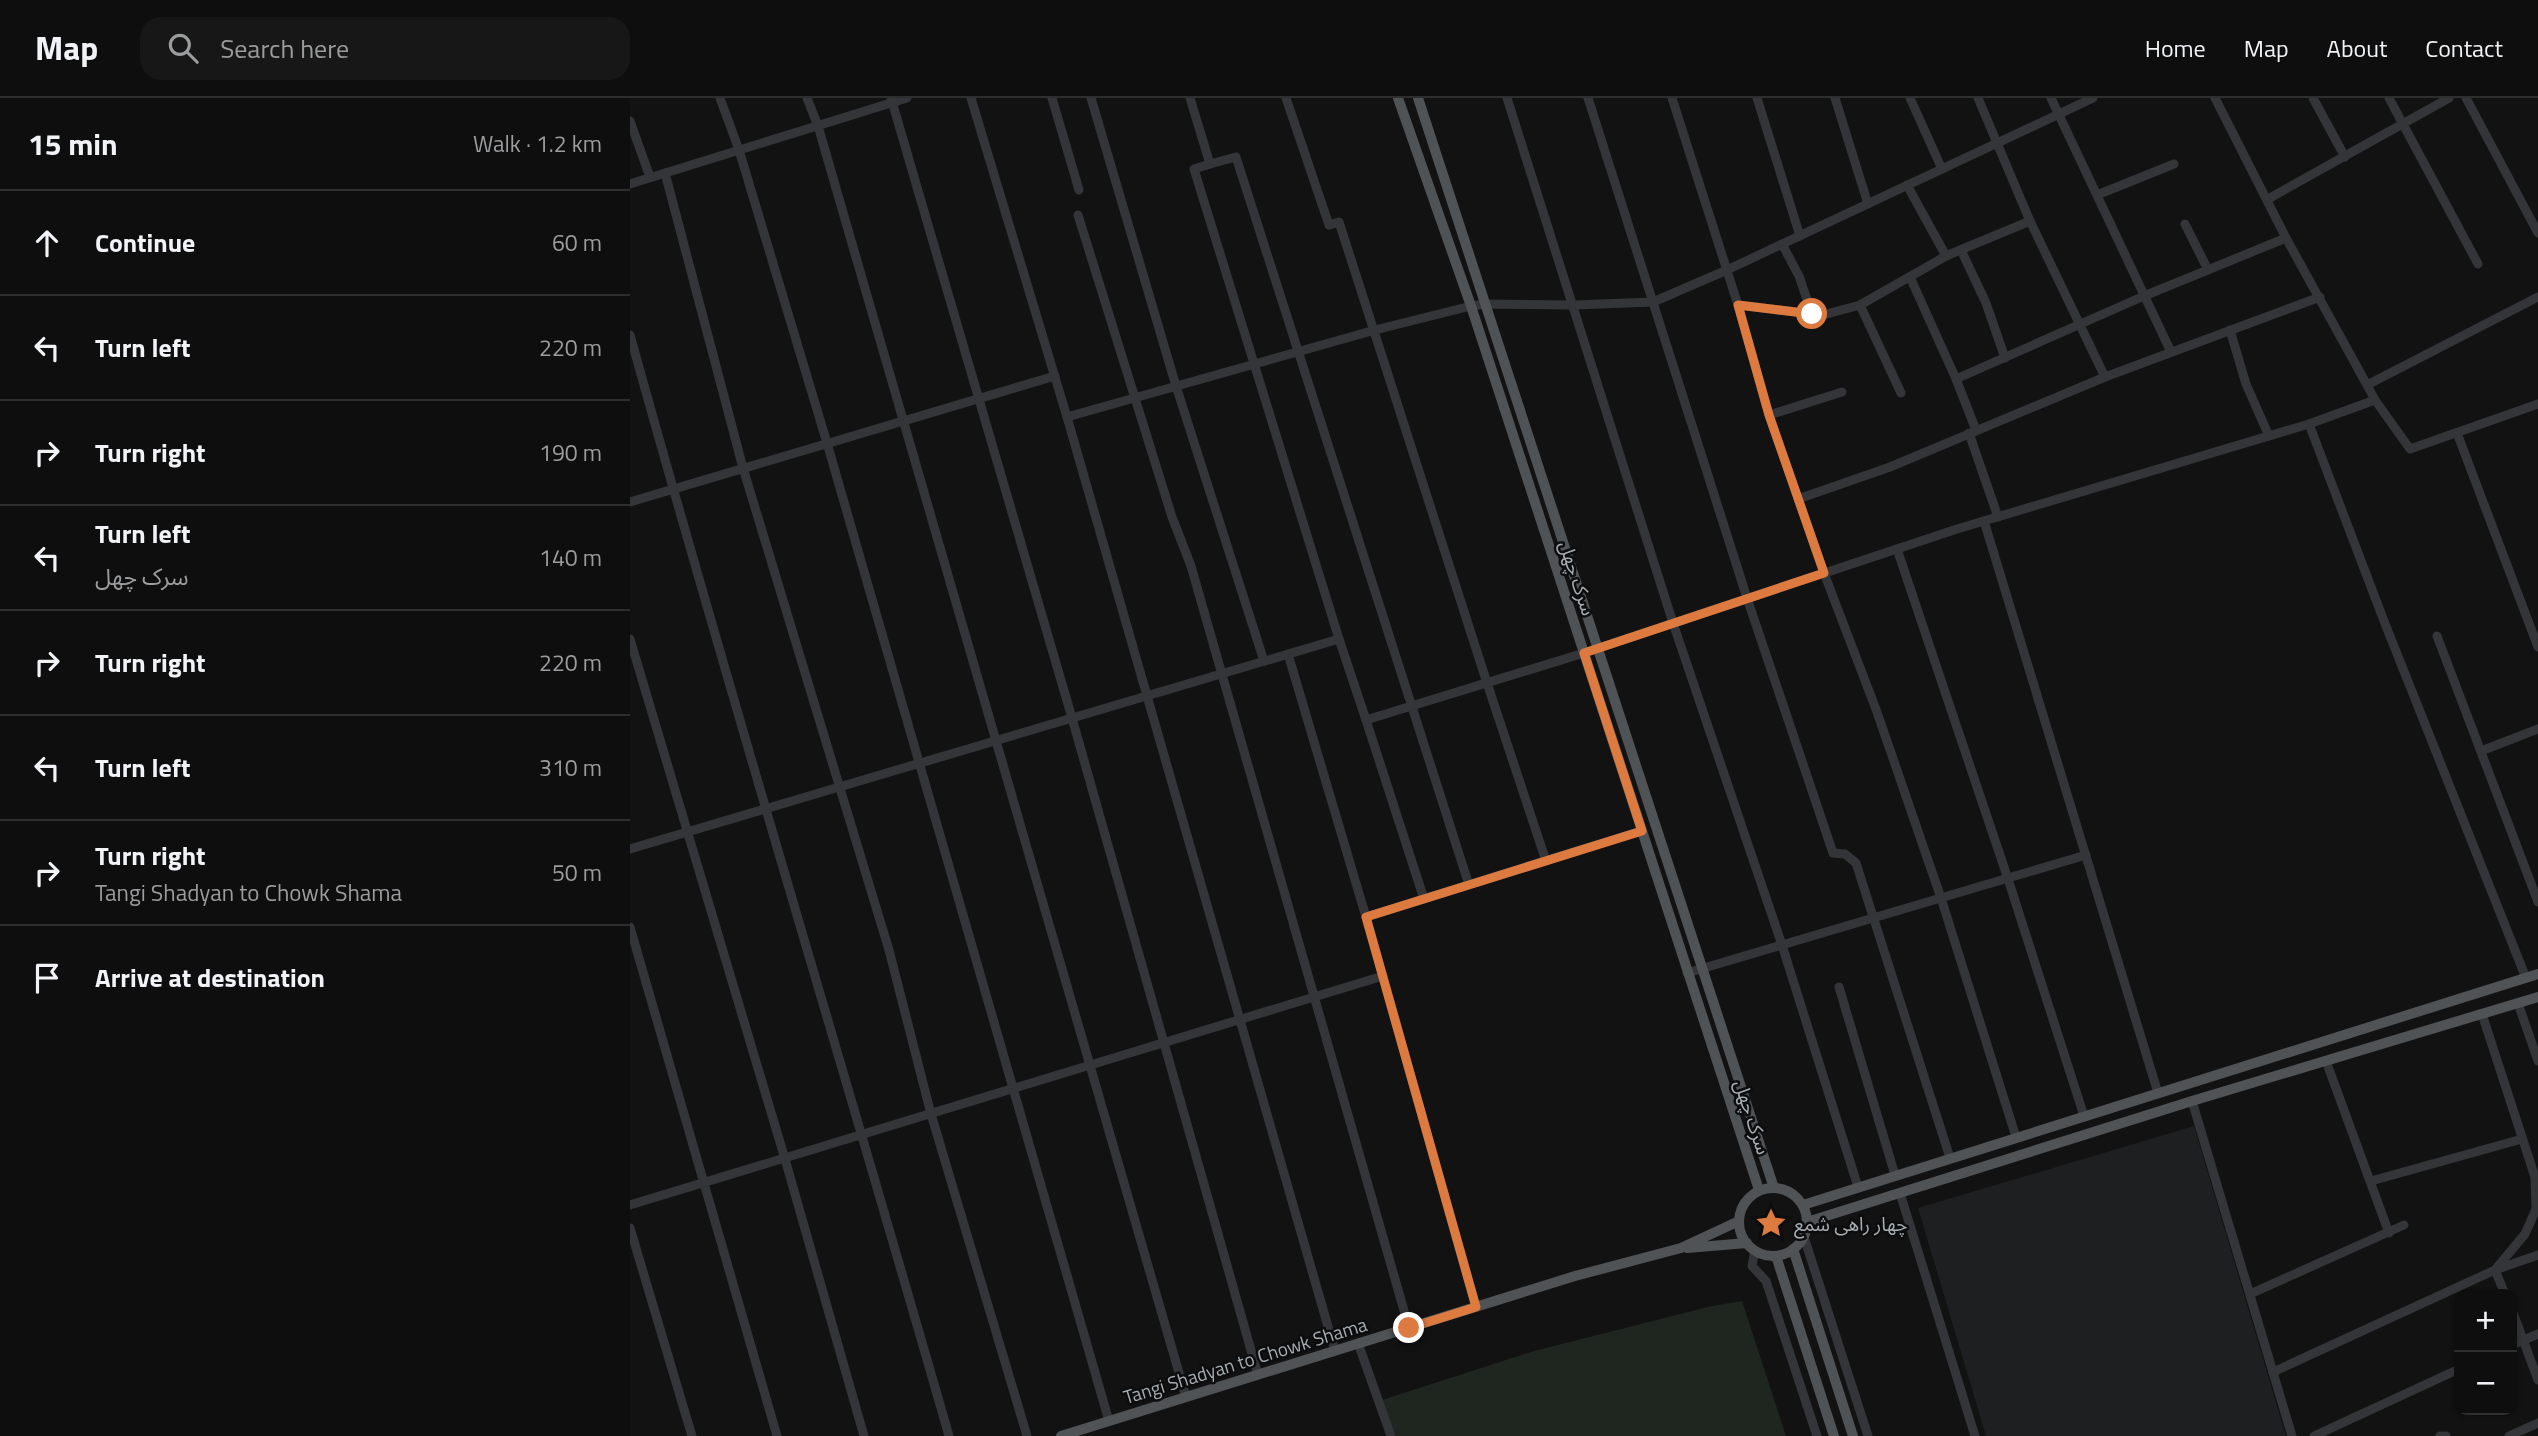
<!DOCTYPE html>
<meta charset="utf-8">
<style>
:root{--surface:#0e0e0e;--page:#171717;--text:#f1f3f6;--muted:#9b9c9e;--line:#2e2e2e}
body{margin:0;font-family:"Titillium Web","Noto Sans Arabic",sans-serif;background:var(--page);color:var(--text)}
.controls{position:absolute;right:21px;bottom:21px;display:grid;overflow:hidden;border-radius:14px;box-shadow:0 2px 5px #0004}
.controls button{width:63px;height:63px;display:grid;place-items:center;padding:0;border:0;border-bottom:2px solid var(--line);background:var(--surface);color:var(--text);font:35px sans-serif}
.stop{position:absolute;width:21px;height:21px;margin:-16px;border:5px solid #dd7a40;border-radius:50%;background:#fff}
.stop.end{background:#dd7a40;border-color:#fff;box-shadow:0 2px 7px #0008}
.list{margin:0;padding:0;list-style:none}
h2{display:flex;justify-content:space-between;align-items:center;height:91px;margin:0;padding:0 28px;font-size:30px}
h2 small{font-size:23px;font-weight:400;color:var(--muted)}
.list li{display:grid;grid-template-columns:46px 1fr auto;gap:21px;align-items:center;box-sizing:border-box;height:105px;padding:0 28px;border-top:2px solid var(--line)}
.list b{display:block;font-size:26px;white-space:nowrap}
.list p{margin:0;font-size:23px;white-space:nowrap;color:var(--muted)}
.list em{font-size:23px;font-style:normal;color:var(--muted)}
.icon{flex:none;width:38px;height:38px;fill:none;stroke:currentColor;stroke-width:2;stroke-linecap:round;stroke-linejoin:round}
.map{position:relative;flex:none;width:1908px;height:1338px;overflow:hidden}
header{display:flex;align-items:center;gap:42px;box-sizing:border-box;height:98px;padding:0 35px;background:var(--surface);border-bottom:2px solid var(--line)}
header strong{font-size:33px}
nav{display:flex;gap:38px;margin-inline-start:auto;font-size:24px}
.search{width:490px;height:63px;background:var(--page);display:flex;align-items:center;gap:18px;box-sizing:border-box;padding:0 24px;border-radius:21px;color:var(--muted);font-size:26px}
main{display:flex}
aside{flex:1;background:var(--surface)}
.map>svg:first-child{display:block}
.built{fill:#1e1f20}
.green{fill:#1f251f}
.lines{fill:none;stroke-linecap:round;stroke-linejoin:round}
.minor{stroke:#333538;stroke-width:9}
.major{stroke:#505356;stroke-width:10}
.route{stroke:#dd7a40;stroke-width:9}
.labels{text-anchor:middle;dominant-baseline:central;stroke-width:5;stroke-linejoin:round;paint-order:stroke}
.street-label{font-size:19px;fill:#a5adb2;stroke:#0d0d0e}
.poi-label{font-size:19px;fill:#a5adb2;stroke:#0d0d0e;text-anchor:start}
</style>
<header>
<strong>Map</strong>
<div class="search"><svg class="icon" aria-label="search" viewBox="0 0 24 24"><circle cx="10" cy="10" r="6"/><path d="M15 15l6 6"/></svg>Search here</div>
<nav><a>Home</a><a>Map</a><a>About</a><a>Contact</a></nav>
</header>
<main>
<aside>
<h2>15 min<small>Walk · 1.2 km</small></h2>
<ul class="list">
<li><svg class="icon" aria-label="ahead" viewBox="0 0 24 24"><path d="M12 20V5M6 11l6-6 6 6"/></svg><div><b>Continue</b></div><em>60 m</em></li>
<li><svg class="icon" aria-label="left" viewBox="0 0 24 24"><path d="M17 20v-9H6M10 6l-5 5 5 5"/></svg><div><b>Turn left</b></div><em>220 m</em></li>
<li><svg class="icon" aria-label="right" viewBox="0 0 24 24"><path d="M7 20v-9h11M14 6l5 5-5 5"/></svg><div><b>Turn right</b></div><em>190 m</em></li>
<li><svg class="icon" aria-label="left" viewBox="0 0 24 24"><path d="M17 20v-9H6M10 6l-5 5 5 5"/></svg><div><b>Turn left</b><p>سرک چهل</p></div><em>140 m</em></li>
<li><svg class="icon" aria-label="right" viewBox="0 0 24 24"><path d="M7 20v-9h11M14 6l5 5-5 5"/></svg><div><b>Turn right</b></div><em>220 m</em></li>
<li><svg class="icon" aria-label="left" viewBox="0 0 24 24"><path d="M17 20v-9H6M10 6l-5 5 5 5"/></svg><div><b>Turn left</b></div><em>310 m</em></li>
<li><svg class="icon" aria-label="right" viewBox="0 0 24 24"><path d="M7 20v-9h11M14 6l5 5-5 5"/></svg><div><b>Turn right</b><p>Tangi Shadyan to Chowk Shama</p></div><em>50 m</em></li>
<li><svg class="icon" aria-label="arrive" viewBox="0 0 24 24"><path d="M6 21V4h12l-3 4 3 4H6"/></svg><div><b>Arrive at destination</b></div></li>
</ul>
</aside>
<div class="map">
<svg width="1908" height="1338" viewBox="0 0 1908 1338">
<rect width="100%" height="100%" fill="#121213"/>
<path class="built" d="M 1564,1028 L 1656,1338 L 1356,1338 L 1288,1110 Z"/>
<path class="green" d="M 1112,1203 L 1156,1338 L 766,1338 L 752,1302 L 904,1253 L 1082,1208 Z"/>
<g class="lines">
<g class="minor">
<path d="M 90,0 L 109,52 L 197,345 L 479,1323"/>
<path d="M 177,0 L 188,28 L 556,1299"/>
<path d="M 261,0 L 442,620 L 628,1277"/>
<path d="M 341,0 L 437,319 L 705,1253"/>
<path d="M 422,0 L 449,92"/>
<path d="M 461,0 L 546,288 L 634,563"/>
<path d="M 560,0 L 580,66 L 564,71 L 709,541"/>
<path d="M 656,0 L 699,127 L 709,124 L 857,585 L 916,763"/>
<path d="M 877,0 L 1043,525 L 1152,847 L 1228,1089"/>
<path d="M 958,0 L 1117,500 L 1203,755 L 1215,756 L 1226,765 L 1320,1060"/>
<path d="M 1042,0 L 1108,207 L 1139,317 L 1194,475 L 1247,614 L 1311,800 L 1386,1039"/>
<path d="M 1127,0 L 1170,138"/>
<path d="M 1205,0 L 1238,106"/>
<path d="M 1280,0 L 1312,71"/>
<path d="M 1348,0 L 1400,123 L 1475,279"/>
<path d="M 1421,0 L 1541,254"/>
<path d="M 1585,0 L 1656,140 L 1737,287"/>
<path d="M 1683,0 L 1715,59"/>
<path d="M 1759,0 L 1848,166"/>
<path d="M 1836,0 L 1908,135"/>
<path d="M 0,23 L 20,79"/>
<path d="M 580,66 L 606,59 L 839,787"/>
<path d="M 35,75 L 113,370 L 259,852 L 301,1016 L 397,1338"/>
<path d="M 0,86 L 277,0"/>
<path d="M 1277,87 L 1316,158"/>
<path d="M 1467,97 L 1544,66"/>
<path d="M 1638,101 L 1819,0"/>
<path d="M 448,117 L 542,419 L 561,468 L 779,1230"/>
<path d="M 1555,126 L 1578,172"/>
<path d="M 1152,146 L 1169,178 L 1182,216"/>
<path d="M 1331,152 L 1356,205 L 1375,260"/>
<path d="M 1280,179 L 1326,281 L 1514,198 L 1656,140"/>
<path d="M 1108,207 L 1193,217 L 1230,207 L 1316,158 L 1400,123"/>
<path d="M 1230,207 L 1271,295"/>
<path d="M 1600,232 L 1616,286 L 1639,338"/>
<path d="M 0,237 C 102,605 214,971 319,1338"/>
<path d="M 1326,281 L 1346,332"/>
<path d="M 1745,302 L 1780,351 L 1908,306"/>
<path d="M 1139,317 L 1212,294"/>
<path d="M 437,319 L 745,232 L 841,208 L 855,206 L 944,207 L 1023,204 L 1097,172 L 1463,0"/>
<path d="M 1679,326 L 1754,523 L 1896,880"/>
<path d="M 1339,335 L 1368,419"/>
<path d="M 1827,335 L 1908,549"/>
<path d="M 1168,401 L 1260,369 L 1475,279 L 1690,199"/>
<path d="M 0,404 L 425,278"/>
<path d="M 1354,423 L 1528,995"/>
<path d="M 1267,451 L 1378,781 L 1454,1018"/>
<path d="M 1807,538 L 1908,804"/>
<path d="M 0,541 L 155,1061 L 234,1338"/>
<path d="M 658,556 L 736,819 L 846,1209"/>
<path d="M 736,622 L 794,801"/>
<path d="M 1851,653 L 1908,631"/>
<path d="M 0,751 L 709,541 L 736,622 L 954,555 L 1327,431 L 1679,326 L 1745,302 L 1737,287 L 1908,199"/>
<path d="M 736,819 L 1011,733"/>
<path d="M 0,829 L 147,1338"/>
<path d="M 1057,875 L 1456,757"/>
<path d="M 1209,889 L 1265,1077"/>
<path d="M 1888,905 L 1908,963"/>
<path d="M 1852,916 L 1905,1079 L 1906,1111 L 1895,1136 L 1865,1172 L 1875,1196"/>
<path d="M 1696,963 L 1759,1135"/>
<path d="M 1562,1003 L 1662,1338"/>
<path d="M 1741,1083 L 1892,1041"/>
<path d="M 1270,1095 L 1345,1338"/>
<path d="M 0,1107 L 753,878"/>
<path d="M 0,1130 L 62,1338"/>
<path d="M 1174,1139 L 1238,1338"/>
<path d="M 1125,1152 L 1122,1168 L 1136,1183 L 1187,1338"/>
<path d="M 1620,1196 L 1774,1127"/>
<path d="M 1882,1212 L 1908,1282"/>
<path d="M 728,1245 L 761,1338"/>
<path d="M 1882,1247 L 1908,1236"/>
<path d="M 1643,1274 L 1865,1172 L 1908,1157"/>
<path d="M 1684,1338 L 1829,1271"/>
<path d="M 1810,1338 L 1816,1338"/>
<path d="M 1879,1338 L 1908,1325"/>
</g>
<g class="major">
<path d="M 768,0 L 841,208 L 1129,1092"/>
<path d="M 788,0 L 1144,1090"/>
<circle cx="1143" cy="1124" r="34"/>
<path d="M 1173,1107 L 1908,876"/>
<path d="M 1177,1124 L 1562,1003 L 1908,899"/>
<path d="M 1057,1150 L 1117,1145"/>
<path d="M 1163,1151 L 1223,1338"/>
<path d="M 1146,1158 L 1204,1338"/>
<path d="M 431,1338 L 945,1178 L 1051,1150 L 1109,1123"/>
</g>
</g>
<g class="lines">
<path class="route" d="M 779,1230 L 846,1209 L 736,819 L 1012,733 L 954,555 L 1194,475 L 1139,317 L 1108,207 L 1182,216"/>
</g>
<defs>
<g id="sight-bare" transform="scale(2.415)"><path d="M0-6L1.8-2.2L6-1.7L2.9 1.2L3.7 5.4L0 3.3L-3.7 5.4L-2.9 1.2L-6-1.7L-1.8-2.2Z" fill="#dd7a40" stroke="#0d0d0e" stroke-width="2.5" paint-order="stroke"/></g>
</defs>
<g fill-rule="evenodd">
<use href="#sight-bare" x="1141" y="1125"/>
</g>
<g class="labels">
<g class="street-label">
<text transform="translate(948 480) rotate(72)">سرک چهل</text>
<text transform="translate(1123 1019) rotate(72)">سرک چهل</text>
<text transform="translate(615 1262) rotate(-17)">Tangi Shadyan to Chowk Shama</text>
</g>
<g class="poi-label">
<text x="1164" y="1125">چهار راهی شمع</text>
</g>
</g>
</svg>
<div class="controls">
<button>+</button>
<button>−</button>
</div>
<div class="stop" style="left:1182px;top:216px"></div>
<div class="stop end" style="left:779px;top:1230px"></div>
</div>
</main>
